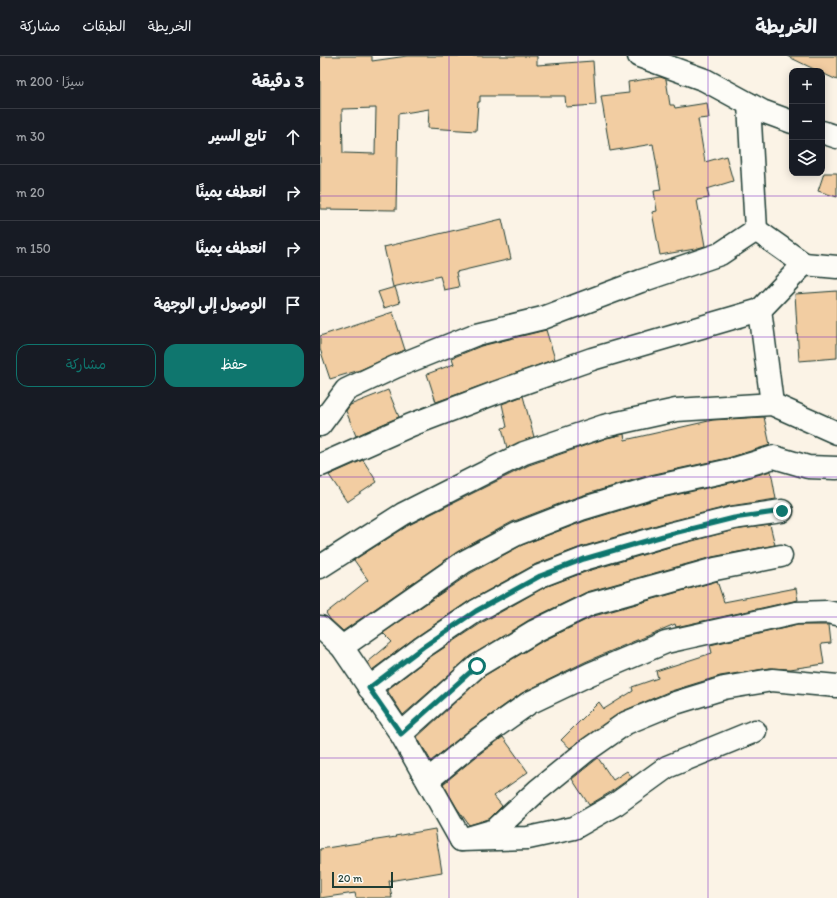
<!DOCTYPE html>
<html lang="ar">
<meta charset="utf-8">
<style>
:root{--surface:#171b24;--page:#242831;--text:#f1f3f6;--muted:#9ea1a6;--line:#363941;--accent:#0f766e}
body{margin:0;font-family:Itim,"Playpen Sans Arabic",sans-serif;background:var(--page);color:var(--text);direction:rtl}
.controls{position:absolute;right:12px;top:12px;display:grid;overflow:hidden;border-radius:8px;box-shadow:0 2px 10px #0003}
.controls button{width:36px;height:36px;display:grid;place-items:center;padding:0;border:0;border-bottom:1px solid var(--line);background:var(--surface);color:var(--text);font:20px sans-serif}
.scale{position:absolute;left:12px;bottom:10px;width:61px;box-sizing:border-box;padding-left:4px;border:2px solid #1f3d34;border-top:0;font-size:11px;line-height:14px;white-space:nowrap;color:#1f3d34;-webkit-text-stroke:3px #fdfcf7;paint-order:stroke}
.stop{position:absolute;width:12px;height:12px;margin:-9px;border:3px solid #0f766e;border-radius:50%;background:#fff}
.stop.end{background:#0f766e;border-color:#fff;box-shadow:0 1px 4px #0008}
.list{margin:0;padding:0;list-style:none}
h2{display:flex;justify-content:space-between;align-items:center;height:52px;margin:0;padding:0 16px;font-size:17px}
h2 small{font-size:13px;font-weight:400;color:var(--muted)}
.list li{display:grid;grid-template-columns:26px 1fr auto;gap:12px;align-items:center;box-sizing:border-box;height:56px;padding:0 16px;border-top:1px solid var(--line)}
.list b{display:block;font-size:15px;white-space:nowrap}
.list em{font-size:13px;font-style:normal;color:var(--muted)}
.actions{display:flex;gap:8px;padding:12px 16px}
.actions a{flex:1;padding:9px 0;border:1px solid var(--accent);border-radius:12px;text-align:center;font-size:14px;color:var(--accent)}
.actions .main{background:var(--accent);color:#fff}
.icon{flex:none;width:22px;height:22px;fill:none;stroke:currentColor;stroke-width:2;stroke-linecap:round;stroke-linejoin:round}
.map{position:relative;flex:none;width:517px;height:842px;overflow:hidden;direction:ltr}
header{display:flex;align-items:center;gap:24px;box-sizing:border-box;height:56px;padding:0 20px;background:var(--surface);border-bottom:1px solid var(--line)}
header strong{font-size:19px}
nav{display:flex;gap:22px;margin-inline-start:auto;font-size:14px}
main{display:flex}
aside{flex:1;background:var(--surface)}
.map>svg:first-child{display:block}
.building{fill:#f2cda2;stroke:#1f3d34;fill-rule:evenodd}
.lines{fill:none;stroke-linecap:round;stroke-linejoin:round}
.minor-casing{stroke:#1f3d34;stroke-width:25}
.minor{stroke:#fdfcf7;stroke-width:22}
.route{stroke:#0f766e;stroke-width:5}
.grid{fill:none;stroke:#7b2cbf;stroke-width:1;stroke-opacity:0.55}
</style>
<header>
<strong>الخريطة</strong>
<nav><a>الخريطة</a><a>الطبقات</a><a>مشاركة</a></nav>
</header>
<main>
<div class="map">
<svg width="517" height="842" viewBox="0 0 517 842">
<rect width="100%" height="100%" fill="#fbf3e6"/>
<filter id="ink" filterUnits="userSpaceOnUse"><feTurbulence type="fractalNoise" baseFrequency=".025" numOctaves="2"/><feDisplacementMap in="SourceGraphic" scale="8" xChannelSelector="R" yChannelSelector="G"/><feConvolveMatrix kernelMatrix="1 2 1 2 8 2 1 2 1" color-interpolation-filters="sRGB"/></filter>
<g filter="url(#ink)">
<g class="building">
<path d="M 0,0 L 52,0 L 52,5 L 87,0 L 217,0 L 217,9 L 273,5 L 276,49 L 246,51 L 245,40 L 160,40 L 160,46 L 158,46 L 156,75 L 108,72 L 109,53 L 78,58 L 76,154 L 0,153 ZM 56,52 L 55,98 L 23,97 L 22,53 Z"/>
<path d="M 467,0 L 517,0 L 517,24 L 502,17 L 502,15 L 498,15 Z"/>
<path d="M 340,21 L 346,23 L 350,49 L 354,49 L 355,52 L 387,47 L 389,62 L 378,63 L 385,106 L 406,100 L 413,125 L 387,133 L 389,142 L 377,144 L 385,190 L 375,193 L 340,199 L 332,156 L 337,155 L 334,135 L 341,134 L 333,88 L 290,95 L 281,40 L 309,37 L 308,26 Z"/>
<path d="M 504,117 L 517,117 L 517,141 L 498,135 Z"/>
<path d="M 182,163 L 191,203 L 136,216 L 139,231 L 124,234 L 120,220 L 73,231 L 64,191 Z"/>
<path d="M 75,231 L 80,247 L 64,252 L 58,236 Z"/>
<path d="M 517,235 L 517,302 L 479,305 L 475,238 Z"/>
<path d="M 73,256 L 85,294 L 40,314 L 10,323 L 0,293 L 0,280 Z"/>
<path d="M 226,274 L 235,303 L 116,346 L 107,318 L 134,308 L 132,302 L 161,290 Z"/>
<path d="M 68,334 L 79,361 L 36,380 L 26,355 L 30,349 Z"/>
<path d="M 203,340 L 214,381 L 187,392 L 182,372 L 187,371 L 182,348 Z"/>
<path d="M 444,361 L 450,389 L 408,402 L 330,419 L 257,441 L 192,466 L 137,496 L 23,575 L 10,563 L 6,557 L 48,524 L 34,504 L 89,469 L 209,409 L 287,382 L 304,378 L 305,384 L 393,364 Z"/>
<path d="M 43,404 L 57,426 L 27,446 L 9,419 Z"/>
<path d="M 451,415 L 456,443 L 410,450 L 347,466 L 261,491 L 216,508 L 149,545 L 96,581 L 52,614 L 48,606 L 72,586 L 63,577 L 151,517 L 202,489 L 265,465 L 337,443 L 414,426 Z"/>
<path d="M 450,469 L 455,489 L 392,501 L 267,536 L 209,564 L 149,601 L 83,659 L 67,634 L 110,601 L 163,566 L 225,531 L 268,515 L 353,490 L 415,474 Z"/>
<path d="M 397,525 L 404,546 L 476,532 L 478,544 L 356,571 L 355,568 L 265,606 L 202,637 L 147,676 L 111,705 L 97,681 L 164,620 L 221,586 L 274,560 Z"/>
<path d="M 478,569 L 509,569 L 511,587 L 501,588 L 504,608 L 470,613 L 450,612 L 400,620 L 348,636 L 301,656 L 250,692 L 241,684 L 279,646 L 284,653 L 313,635 L 312,631 L 338,622 L 336,615 L 392,597 L 390,589 Z"/>
<path d="M 183,681 L 208,716 L 174,740 L 182,750 L 169,763 L 149,769 L 137,752 L 123,728 L 162,696 Z"/>
<path d="M 278,702 L 293,724 L 307,715 L 312,721 L 289,737 L 269,749 L 252,723 Z"/>
<path d="M 115,773 L 122,816 L 69,825 L 72,842 L 36,842 L 35,837 L 0,842 L 0,793 L 76,781 L 75,780 Z"/>
</g>
<g class="lines">
<g class="minor-casing">
<g id="minor">
<path d="M 319,0 L 385,24 L 442,55 L 472,66"/>
<path d="M 429,48 L 436,174"/>
<path d="M 502,76 L 517,81"/>
<path d="M 436,174 L 484,208"/>
<path d="M 440,254 L 452,348"/>
<path d="M 0,369 L 26,334 L 75,311 L 157,278 L 223,262 L 321,225 L 400,198 L 436,174"/>
<path d="M 1,409 L 91,369 L 175,337 L 272,303 L 440,254 L 484,208 L 517,211"/>
<path d="M 0,511 L 83,458 L 204,397 L 284,370 L 356,354 L 452,348 L 517,377"/>
<path d="M 0,571 L 22,591 L 81,678 L 141,784"/>
<path d="M 22,591 L 144,506 L 197,478 L 261,453 L 334,431 L 411,414 L 454,401 L 488,411 L 517,412"/>
<path d="M 49,632 L 103,591 L 156,555 L 220,520 L 264,503 L 350,478 L 413,462 L 462,455"/>
<path d="M 435,675 L 347,711 L 296,748 L 254,772 L 208,782 L 141,784 L 175,774 L 218,734 L 266,695 L 306,667 L 352,648 L 404,632 L 452,624 L 517,630"/>
<path d="M 81,678 L 157,610 L 215,575 L 270,548 L 395,513 L 461,500"/>
<path d="M 108,724 L 154,686 L 209,647 L 270,618 L 346,586 L 476,557 L 507,556 L 517,558"/>
</g>
</g>
<use href="#minor" class="minor"/>
</g>
</g>
<g class="lines" filter="url(#ink)">
<path class="route" d="M 157,610 L 81,678 L 49,632 L 103,591 L 156,555 L 220,520 L 264,503 L 350,478 L 414,462 L 462,455"/>
</g>
<path class="grid" d="M 129,0 L 129,842M 258,0 L 258,842M 388,0 L 388,842M 0,140 L 517,140M 0,281 L 517,281M 0,421 L 517,421M 0,561 L 517,561M 0,702 L 517,702"/>
</svg>
<div class="controls">
<button>+</button>
<button>−</button>
<button><svg class="icon" aria-label="layers" viewBox="0 0 24 24"><path d="M12 4l9 5-9 5-9-5zM3 14l9 5 9-5"/></svg></button>
</div>
<div class="scale">20 m</div>
<div class="stop" style="left:157px;top:610px"></div>
<div class="stop end" style="left:462px;top:455px"></div>
</div>
<aside>
<h2>3 دقيقة<small>سيرًا · 200 m</small></h2>
<ul class="list">
<li><svg class="icon" aria-label="ahead" viewBox="0 0 24 24"><path d="M12 20V5M6 11l6-6 6 6"/></svg><div><b>تابع السير</b></div><em>30 m</em></li>
<li><svg class="icon" aria-label="right" viewBox="0 0 24 24"><path d="M7 20v-9h11M14 6l5 5-5 5"/></svg><div><b>انعطف يمينًا</b></div><em>20 m</em></li>
<li><svg class="icon" aria-label="right" viewBox="0 0 24 24"><path d="M7 20v-9h11M14 6l5 5-5 5"/></svg><div><b>انعطف يمينًا</b></div><em>150 m</em></li>
<li><svg class="icon" aria-label="arrive" viewBox="0 0 24 24"><path d="M6 21V4h12l-3 4 3 4H6"/></svg><div><b>الوصول إلى الوجهة</b></div></li>
</ul>
<div class="actions"><a class="main">حفظ</a><a>مشاركة</a></div>
</aside>
</main>
